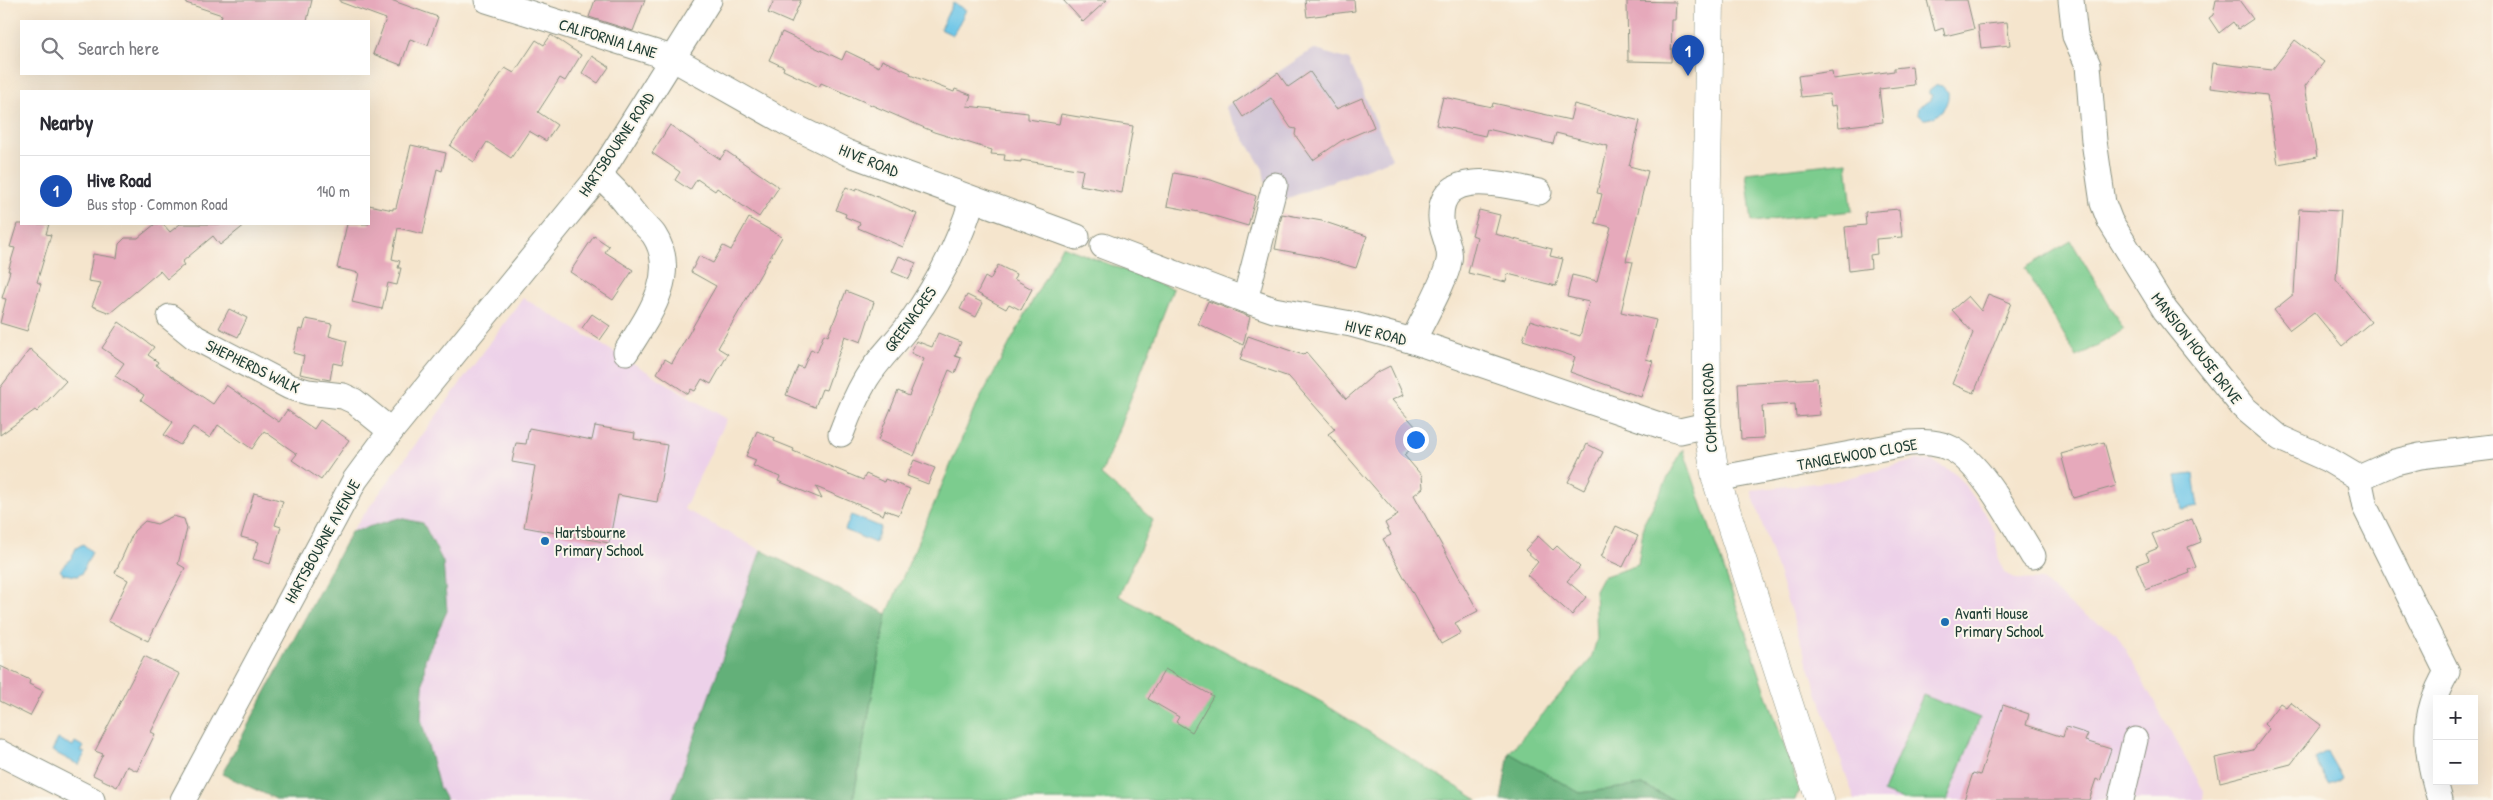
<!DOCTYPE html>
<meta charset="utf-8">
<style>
:root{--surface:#fff;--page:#f2f2f3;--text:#2b2b33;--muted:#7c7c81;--line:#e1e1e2;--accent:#1f6fb2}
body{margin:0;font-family:"Patrick Hand",sans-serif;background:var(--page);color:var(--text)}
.controls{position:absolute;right:15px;bottom:15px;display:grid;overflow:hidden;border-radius:0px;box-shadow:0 5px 20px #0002}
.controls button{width:45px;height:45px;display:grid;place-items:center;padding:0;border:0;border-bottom:1px solid var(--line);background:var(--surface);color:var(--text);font:25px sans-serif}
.you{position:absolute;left:1415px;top:439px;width:18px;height:18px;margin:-12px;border:4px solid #fff;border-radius:50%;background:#1a73e8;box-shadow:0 0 0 8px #1a73e833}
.badge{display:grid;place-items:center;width:32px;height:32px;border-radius:50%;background:var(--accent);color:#fff;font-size:16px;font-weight:700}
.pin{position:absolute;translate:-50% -41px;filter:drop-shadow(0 1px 2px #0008)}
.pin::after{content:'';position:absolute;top:26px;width:18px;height:15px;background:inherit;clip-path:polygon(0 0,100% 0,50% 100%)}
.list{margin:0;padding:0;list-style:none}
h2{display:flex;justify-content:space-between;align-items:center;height:65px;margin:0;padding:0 20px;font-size:21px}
h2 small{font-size:16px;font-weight:400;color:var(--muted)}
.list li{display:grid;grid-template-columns:32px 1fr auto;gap:15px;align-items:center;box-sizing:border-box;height:70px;padding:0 20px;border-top:1px solid var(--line)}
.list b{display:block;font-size:19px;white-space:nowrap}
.list p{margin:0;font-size:16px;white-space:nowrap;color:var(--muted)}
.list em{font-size:16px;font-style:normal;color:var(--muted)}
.icon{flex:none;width:28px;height:28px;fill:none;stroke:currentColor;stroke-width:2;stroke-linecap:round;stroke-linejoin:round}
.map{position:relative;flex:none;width:2493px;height:800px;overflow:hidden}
.search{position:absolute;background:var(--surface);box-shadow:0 5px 20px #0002;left:20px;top:20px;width:350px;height:55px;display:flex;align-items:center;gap:12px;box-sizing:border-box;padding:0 18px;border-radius:0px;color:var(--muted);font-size:19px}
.panel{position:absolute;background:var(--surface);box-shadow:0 5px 20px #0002;left:20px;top:90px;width:350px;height:135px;border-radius:0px}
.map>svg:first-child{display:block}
.built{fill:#edd1e9}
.industrial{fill:#ccbfd4}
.green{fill:#7bcc8e;stroke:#4d8461}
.forest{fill:#64b079;stroke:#427656}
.water{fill:#69c4e7;stroke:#44808e}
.building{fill:#e6a9bb}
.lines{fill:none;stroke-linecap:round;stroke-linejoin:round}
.minor-casing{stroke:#8a9180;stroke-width:27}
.primary-casing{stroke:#8a9180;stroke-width:29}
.minor{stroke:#fff;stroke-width:25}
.primary{stroke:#fff;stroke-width:28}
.poi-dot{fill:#1f6fb2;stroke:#fbf7ec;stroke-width:2}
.labels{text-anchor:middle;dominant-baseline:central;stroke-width:4;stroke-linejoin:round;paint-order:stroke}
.street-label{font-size:16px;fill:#1f3d34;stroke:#fbf7ec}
.poi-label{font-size:16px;fill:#1f3d34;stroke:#fbf7ec;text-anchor:start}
</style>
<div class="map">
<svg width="2493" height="800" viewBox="0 0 2493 800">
<rect width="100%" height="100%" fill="#fbf7ec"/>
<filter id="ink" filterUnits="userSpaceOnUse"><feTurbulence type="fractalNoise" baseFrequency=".02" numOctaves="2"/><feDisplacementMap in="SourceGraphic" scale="10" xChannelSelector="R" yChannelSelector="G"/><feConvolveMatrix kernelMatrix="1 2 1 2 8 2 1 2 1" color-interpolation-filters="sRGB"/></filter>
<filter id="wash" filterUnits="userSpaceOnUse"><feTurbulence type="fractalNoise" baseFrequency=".0096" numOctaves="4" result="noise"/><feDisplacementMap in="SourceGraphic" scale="20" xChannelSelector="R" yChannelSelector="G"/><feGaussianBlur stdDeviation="1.12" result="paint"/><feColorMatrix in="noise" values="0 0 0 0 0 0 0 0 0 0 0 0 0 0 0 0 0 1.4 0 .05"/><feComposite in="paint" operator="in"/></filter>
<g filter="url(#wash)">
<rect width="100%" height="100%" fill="#f5e5cd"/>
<g class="built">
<path d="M 523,298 L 727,419 L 684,509 L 761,550 L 696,800 L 278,800 L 222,774 L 351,532 Z"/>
<path d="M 1917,460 L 1932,461 L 1955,473 L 1983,509 L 1995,532 L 1999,561 L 2004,572 L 2015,579 L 2042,580 L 2076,610 L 2116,633 L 2204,791 L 2203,800 L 1855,800 L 1823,710 L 1751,490 L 1836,481 Z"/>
</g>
<path class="industrial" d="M 1313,49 L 1349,60 L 1392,159 L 1283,200 L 1265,182 L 1263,169 L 1225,107 Z"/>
<g class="green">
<path d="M 1847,162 L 1852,211 L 1752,222 L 1746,173 Z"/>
<path d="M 2071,241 L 2124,330 L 2077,357 L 2025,268 Z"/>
<path d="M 1062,246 L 1173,289 L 1101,475 L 1153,520 L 1119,596 L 1316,699 L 1478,800 L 853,800 L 887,614 L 974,410 Z"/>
<path d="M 1683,449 L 1799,789 L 1795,800 L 1674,800 L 1642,785 L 1580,793 L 1509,753 L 1591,659 L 1597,639 L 1595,590 L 1602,577 L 1638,565 L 1644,523 Z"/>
<path d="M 1923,695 L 1980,718 L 1947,800 L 1903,800 L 1883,792 Z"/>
</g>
<g class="forest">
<path d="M 399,518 L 423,523 L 443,562 L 447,611 L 425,659 L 421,719 L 439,787 L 446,800 L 278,800 L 222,774 L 351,532 Z"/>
<path d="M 761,550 L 887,614 L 853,800 L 672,800 Z"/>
<path d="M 1509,753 L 1580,793 L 1642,785 L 1674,800 L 1501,800 Z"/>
</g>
<g class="water">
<path d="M 953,3 L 966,10 L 953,35 L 940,29 Z"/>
<path d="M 1937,85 L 1942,86 L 1948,92 C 1950,105 1937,120 1924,119 L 1918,114 L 1919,107 L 1930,100 L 1932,95 L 1929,94 L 1929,91 Z"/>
<path d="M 2193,474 L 2198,507 L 2182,510 L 2176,476 Z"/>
<path d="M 851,515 L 881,527 L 875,543 L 845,530 Z"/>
<path d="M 83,544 L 92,552 L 82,573 L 77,576 L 63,574 L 60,570 L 72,557 L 76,548 Z"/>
<path d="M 58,739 L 73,746 L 75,742 L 84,747 L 81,751 L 85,753 L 79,765 L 52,751 Z"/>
<path d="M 2327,752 L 2342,778 L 2329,785 L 2315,759 Z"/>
</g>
<g id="blocks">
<g class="building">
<path d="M 187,0 L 312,0 L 307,21 L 220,21 L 222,15 L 186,3 Z"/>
<path d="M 340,0 L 391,0 L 438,17 L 428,45 L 410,39 L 401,65 L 373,54 L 386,19 L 340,2 Z"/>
<path d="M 595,0 L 645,0 L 633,31 L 589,17 Z"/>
<path d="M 774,0 L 801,0 L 791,23 L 768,13 Z"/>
<path d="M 1063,0 L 1107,0 L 1083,22 Z"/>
<path d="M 1305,0 L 1354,0 L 1355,11 L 1307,17 Z"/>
<path d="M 1927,0 L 1967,0 L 1974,29 L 1945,36 L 1943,28 L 1935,31 Z"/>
<path d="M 2216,0 L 2239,0 L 2253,19 L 2238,29 L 2233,22 L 2219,33 L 2209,18 L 2213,15 Z"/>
<path d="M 1627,1 L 1676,2 L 1675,20 L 1672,20 L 1671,62 L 1628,61 Z"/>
<path d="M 2007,22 L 2010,45 L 1981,48 L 1978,25 Z"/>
<path d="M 782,32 L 842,60 L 846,51 L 879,67 L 882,60 L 911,73 L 910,75 L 954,92 L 955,89 L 971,95 L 967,106 L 1028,113 L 1028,119 L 1059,124 L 1061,114 L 1133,126 L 1122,193 L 1080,185 L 1083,170 L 1021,160 L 1021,162 L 1004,160 L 1005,155 L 991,154 L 992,150 L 934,132 L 821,83 L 819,87 L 783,70 L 784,67 L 769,60 Z"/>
<path d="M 551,35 L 581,55 L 565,81 L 560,78 L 538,112 L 557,125 L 546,141 L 529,131 L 511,158 L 487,142 L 474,162 L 450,146 L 505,68 L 514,73 L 536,40 L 544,45 Z"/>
<path d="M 2295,40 L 2324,62 L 2305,86 L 2317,157 L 2278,164 L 2267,95 L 2210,88 L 2213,63 L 2272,70 Z"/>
<path d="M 592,56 L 609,67 L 598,83 L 582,73 Z"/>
<path d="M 1912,66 L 1914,85 L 1879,89 L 1883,122 L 1839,127 L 1836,105 L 1831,106 L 1829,94 L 1801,97 L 1798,76 L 1832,71 L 1833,79 L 1894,71 L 1894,68 Z"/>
<path d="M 1310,72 L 1336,109 L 1362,98 L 1374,127 L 1341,141 L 1313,160 L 1295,135 L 1296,129 L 1291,128 L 1271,98 L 1243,117 L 1234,103 L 1278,73 L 1288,87 Z"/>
<path d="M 1443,97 L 1492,107 L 1493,103 L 1570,120 L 1574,104 L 1640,121 L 1629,166 L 1648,171 L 1626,261 L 1633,262 L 1621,312 L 1656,320 L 1646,359 L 1653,361 L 1641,397 L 1570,372 L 1575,357 L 1523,340 L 1530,320 L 1580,336 L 1589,302 L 1567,297 L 1572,275 L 1597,281 L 1611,227 L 1595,223 L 1602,194 L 1597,193 L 1608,146 L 1556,133 L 1553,144 L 1487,129 L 1485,136 L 1436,125 Z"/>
<path d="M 670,125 L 720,159 L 726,151 L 779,187 L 759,217 L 717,188 L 715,191 L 697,179 L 690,190 L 675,180 L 680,172 L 652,153 Z"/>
<path d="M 411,145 L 446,153 L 442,171 L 437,169 L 423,234 L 398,228 L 392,259 L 400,261 L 398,268 L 401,268 L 397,285 L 388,283 L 382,309 L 352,302 L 359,273 L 337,268 L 347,224 L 369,224 L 369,205 L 393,210 L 393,208 L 396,208 Z"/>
<path d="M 1174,173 L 1211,180 L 1256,196 L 1248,226 L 1204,213 L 1167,206 Z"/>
<path d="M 846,187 L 856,191 L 857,188 L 917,214 L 903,247 L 858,228 L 860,223 L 845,217 L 846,214 L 836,210 Z"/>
<path d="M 1899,209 L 1902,237 L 1876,239 L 1877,254 L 1870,255 L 1871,268 L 1849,271 L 1845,227 L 1866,225 L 1865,212 Z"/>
<path d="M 2299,209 L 2341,211 L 2336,279 L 2371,322 L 2342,346 L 2314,312 L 2290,330 L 2274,310 L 2294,294 Z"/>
<path d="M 1479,210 L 1500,215 L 1495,234 L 1552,249 L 1550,256 L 1563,259 L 1556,286 L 1508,274 L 1506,282 L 1468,273 L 1477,237 L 1472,235 Z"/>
<path d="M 1282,214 L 1322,221 L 1367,236 L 1356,268 L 1318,257 L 1275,249 Z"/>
<path d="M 749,218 L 782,237 L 718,348 L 728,354 L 711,384 L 702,379 L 695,391 L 691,389 L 688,394 L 657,373 L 665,359 L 672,363 L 716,286 L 691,272 L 699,256 L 713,263 L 723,246 L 731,250 Z"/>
<path d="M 17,224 L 49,224 L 46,234 L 51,235 L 37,282 L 41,284 L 27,331 L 0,323 L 6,299 L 2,298 L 10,271 L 8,271 L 15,248 L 10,247 Z"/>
<path d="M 155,224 L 163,224 L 170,232 L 180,224 L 246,224 L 220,245 L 213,236 L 182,262 L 184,265 L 167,279 L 160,271 L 110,313 L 92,306 L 101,283 L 88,281 L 93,254 L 117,258 L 119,244 L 125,238 L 138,238 Z"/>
<path d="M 594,236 L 609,246 L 605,252 L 633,270 L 613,300 L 570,272 Z"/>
<path d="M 899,256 L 916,263 L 909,279 L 892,272 Z"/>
<path d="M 998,265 L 1016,274 L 1014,279 L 1032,289 L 1021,310 L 1009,304 L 1006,309 L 977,293 L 985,277 L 990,280 Z"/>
<path d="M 846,291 L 874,302 L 861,342 L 845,336 L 826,390 L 822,389 L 815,407 L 786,395 L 798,366 L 803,368 L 811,349 L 817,352 L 824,334 L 828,336 Z"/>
<path d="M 1988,294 L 2011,303 L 1974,393 L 1952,384 L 1973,333 L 1952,310 L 1968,296 L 1981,311 Z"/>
<path d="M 967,295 L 983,303 L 976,317 L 960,309 Z"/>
<path d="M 1208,301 L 1250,317 L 1243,345 L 1198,324 Z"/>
<path d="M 229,309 L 247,318 L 238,337 L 219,328 Z"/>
<path d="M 592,314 L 610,326 L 600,340 L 582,328 Z"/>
<path d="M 306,319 L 332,324 L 329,336 L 347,341 L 342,365 L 333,363 L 330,380 L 300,374 L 304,356 L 293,353 L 299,329 L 303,330 Z"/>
<path d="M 119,322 L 154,347 L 148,355 L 158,362 L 156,365 L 213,404 L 226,385 L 279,422 L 287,410 L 314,429 L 320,420 L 349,440 L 321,480 L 292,460 L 297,454 L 264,431 L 252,449 L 218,425 L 210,438 L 193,427 L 180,445 L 164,435 L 173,422 L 141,400 L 144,395 L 115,376 L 124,363 L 102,348 Z"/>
<path d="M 938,333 L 961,342 L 955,356 L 961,358 L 955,373 L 949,370 L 914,456 L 878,440 L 898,391 L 909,396 L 924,359 L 911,353 L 916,341 L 932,347 Z"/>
<path d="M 1248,336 L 1303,355 L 1306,352 L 1346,399 L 1376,373 L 1390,366 L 1403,395 L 1392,400 L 1425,437 L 1404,455 L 1422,476 L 1423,488 L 1414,495 L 1478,611 L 1455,623 L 1461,633 L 1441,644 L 1383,539 L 1391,535 L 1385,523 L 1398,515 L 1328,434 L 1335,429 L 1289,377 L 1240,360 Z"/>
<path d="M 30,349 L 66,381 L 37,412 L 35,410 L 0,435 L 0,388 Z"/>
<path d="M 1817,378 L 1820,415 L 1796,417 L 1795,404 L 1762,406 L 1764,438 L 1741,439 L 1738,383 Z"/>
<path d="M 595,426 L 635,433 L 634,439 L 667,445 L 657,502 L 618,495 L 609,543 L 524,527 L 535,466 L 512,462 L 516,443 L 526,444 L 529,428 L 592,440 Z"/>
<path d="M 757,431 L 775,438 L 774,441 L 794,449 L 793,451 L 863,480 L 866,474 L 884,482 L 885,479 L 910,489 L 899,515 L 885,510 L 883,515 L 816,487 L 822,499 L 778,481 L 780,477 L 753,466 L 756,460 L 746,456 Z"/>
<path d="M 2104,442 L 2116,486 L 2073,498 L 2061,454 Z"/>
<path d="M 1587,444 L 1603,452 L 1584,490 L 1568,482 Z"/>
<path d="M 914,460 L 935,468 L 928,484 L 907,476 Z"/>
<path d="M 254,493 L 283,501 L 275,525 L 281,527 L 270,564 L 253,559 L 259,542 L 241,537 Z"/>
<path d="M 173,516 L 184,519 L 187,529 L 178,564 L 185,568 L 148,641 L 108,621 L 128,580 L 115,573 L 134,531 L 145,521 L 157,524 Z"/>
<path d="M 2192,519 L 2201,542 L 2188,547 L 2196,567 L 2189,570 L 2190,573 L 2146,590 L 2136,565 L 2149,560 L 2146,553 L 2158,548 L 2152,534 Z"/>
<path d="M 1616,526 L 1638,536 L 1623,567 L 1601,557 Z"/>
<path d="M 1538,536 L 1553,550 L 1557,546 L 1580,567 L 1567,581 L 1586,597 L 1572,615 L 1527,575 L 1538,562 L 1525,550 Z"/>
<path d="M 144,656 L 180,674 L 151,732 L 155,734 L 137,771 L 127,766 L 117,787 L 93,775 L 103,754 L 95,751 Z"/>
<path d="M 0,666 L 30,680 L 29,684 L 43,691 L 30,716 L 0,701 Z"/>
<path d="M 1165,669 L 1213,696 L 1192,732 L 1176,722 L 1179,717 L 1148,699 Z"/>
<path d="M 2290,702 L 2321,725 L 2291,764 L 2220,782 L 2215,758 L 2253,750 L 2269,729 L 2264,724 L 2280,703 L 2286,707 Z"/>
<path d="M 2003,705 L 2029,714 L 2026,725 L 2063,737 L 2066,727 L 2088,734 L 2085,741 L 2111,749 L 2100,781 L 2096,779 L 2089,800 L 1964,800 L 1973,773 L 1980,775 Z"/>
</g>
</g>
</g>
<g filter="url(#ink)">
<use href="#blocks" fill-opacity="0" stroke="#8a9180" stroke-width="1"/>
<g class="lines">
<g class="minor-casing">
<g id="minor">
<path d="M 487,0 L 672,58 L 787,123 L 848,153 L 1077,237"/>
<path d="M 2071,0 L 2075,36 L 2088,65 L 2094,141 L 2103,203 L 2110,221 L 2165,310 L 2243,407 L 2280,438 L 2327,459 L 2359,478 L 2395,462 L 2420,456 L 2493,447"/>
<path d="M 599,176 C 614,187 623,200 635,215 C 641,222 649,228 654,235 C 680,275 647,318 626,352"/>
<path d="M 1103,246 L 1245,300 L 1274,310 L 1351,324 L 1413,341 L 1668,428 L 1680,431 L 1707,425"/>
<path d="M 1245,300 L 1275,185"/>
<path d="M 170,317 L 196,338 L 290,387 L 308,392 L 343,396 L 354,401 L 391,431"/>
<path d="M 1413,341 C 1422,321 1446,280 1449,261 C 1452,246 1440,231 1441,216 C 1441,165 1510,186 1539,192"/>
<path d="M 841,434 C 848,415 856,396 866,379 C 878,359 895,344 909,325 C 936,287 959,245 972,200"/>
<path d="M 2359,478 L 2365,507 L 2447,672 C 2420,718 2425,750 2440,800"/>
<path d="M 1716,479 L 1910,443 C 1925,442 1938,442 1952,449 C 1983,465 2014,526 2033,556"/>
<path d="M 0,753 L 92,800"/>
<path d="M 183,800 L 355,480 L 391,431 L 599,176 L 709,0"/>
<path d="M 2121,800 L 2135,740"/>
</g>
</g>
<g class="primary-casing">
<path id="primary" d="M 1710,0 L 1706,233 L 1707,425 L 1716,479 L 1820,800"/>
</g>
<use href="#minor" class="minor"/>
<use href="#primary" class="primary"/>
</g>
</g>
<g class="poi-dot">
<circle cx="545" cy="541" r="5"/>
<circle cx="1945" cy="622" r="5"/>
</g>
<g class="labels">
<g class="street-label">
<text transform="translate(608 38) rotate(17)">CALIFORNIA LANE</text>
<text transform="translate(616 144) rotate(-56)">HARTSBOURNE ROAD</text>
<text transform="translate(869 160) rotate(22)">HIVE ROAD</text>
<text transform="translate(910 319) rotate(-54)">GREENACRES</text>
<text transform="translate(1376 332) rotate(14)">HIVE ROAD</text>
<text transform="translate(2197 348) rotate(52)">MANSION HOUSE DRIVE</text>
<text transform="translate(253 366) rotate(26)">SHEPHERDS WALK</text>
<text transform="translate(1709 408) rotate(-93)">COMMON ROAD</text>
<text transform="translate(1857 454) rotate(-10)">TANGLEWOOD CLOSE</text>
<text transform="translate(322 541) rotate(-61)">HARTSBOURNE AVENUE</text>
</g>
<g class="poi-label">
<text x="555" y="532">Hartsbourne<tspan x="555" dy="18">Primary School</tspan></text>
<text x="1955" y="613">Avanti House<tspan x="1955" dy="18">Primary School</tspan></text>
</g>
</g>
</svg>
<div class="controls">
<button>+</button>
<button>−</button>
</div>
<div class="you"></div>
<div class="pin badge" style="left:1688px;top:76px;background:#1a4fb4">1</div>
<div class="search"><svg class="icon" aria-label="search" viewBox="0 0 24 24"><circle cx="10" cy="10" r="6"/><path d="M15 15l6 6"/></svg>Search here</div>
<section class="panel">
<h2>Nearby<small></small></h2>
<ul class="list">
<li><span class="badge" style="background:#1a4fb4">1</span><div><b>Hive Road</b><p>Bus stop · Common Road</p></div><em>140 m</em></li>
</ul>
</section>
</div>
